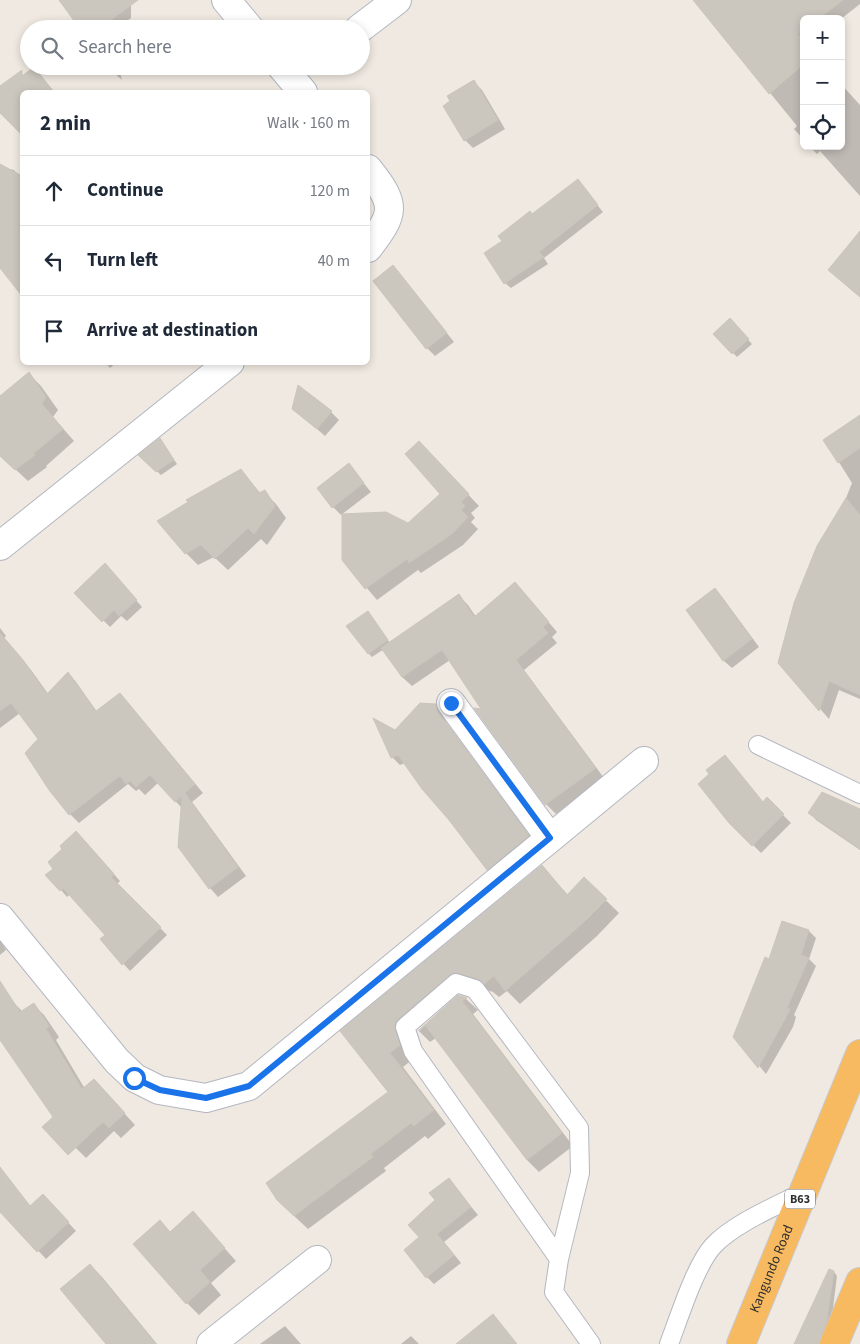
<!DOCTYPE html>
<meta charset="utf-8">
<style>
:root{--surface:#fff;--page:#f2f2f3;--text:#1f2937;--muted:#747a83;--line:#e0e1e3}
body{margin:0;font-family:"Source Sans 3",sans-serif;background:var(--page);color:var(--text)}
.controls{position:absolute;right:15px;top:15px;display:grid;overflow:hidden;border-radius:8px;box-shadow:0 2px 8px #0003}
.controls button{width:45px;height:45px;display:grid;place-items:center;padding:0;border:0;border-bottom:1px solid var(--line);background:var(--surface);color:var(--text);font:25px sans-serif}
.stop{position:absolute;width:15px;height:15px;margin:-11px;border:4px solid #1a73e8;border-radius:50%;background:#fff}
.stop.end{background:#1a73e8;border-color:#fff;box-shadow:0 1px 5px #0008}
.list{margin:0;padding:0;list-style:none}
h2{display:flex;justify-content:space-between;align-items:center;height:65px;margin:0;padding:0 20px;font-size:21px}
h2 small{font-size:16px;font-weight:400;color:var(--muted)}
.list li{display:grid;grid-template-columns:32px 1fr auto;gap:15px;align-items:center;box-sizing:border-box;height:70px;padding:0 20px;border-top:1px solid var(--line)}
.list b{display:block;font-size:19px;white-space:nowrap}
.list em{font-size:16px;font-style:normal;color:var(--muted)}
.icon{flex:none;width:28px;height:28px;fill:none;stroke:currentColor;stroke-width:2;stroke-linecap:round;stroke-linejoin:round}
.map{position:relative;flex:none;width:860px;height:1344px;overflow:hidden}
.search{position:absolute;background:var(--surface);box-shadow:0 2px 8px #0003;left:20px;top:20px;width:350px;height:55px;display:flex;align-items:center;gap:12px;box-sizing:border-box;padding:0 18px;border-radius:28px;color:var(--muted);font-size:19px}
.panel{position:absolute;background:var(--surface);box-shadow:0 2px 8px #0003;left:20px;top:90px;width:350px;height:275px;border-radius:8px}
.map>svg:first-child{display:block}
.shadow{fill:#0003}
.building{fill:#cbc7bf;stroke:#cbc5ba}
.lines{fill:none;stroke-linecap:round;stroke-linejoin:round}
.service-casing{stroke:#b4b7c1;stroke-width:20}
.minor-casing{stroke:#b4b7c1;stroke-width:30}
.trunk-casing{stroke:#c9c9c9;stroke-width:30}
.service{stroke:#fff;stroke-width:18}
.minor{stroke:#fff;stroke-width:28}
.trunk{stroke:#f8ba60;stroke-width:28}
.route{stroke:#1a73e8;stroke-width:6}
.labels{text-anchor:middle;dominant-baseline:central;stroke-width:4;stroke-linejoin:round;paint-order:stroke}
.shield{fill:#fff;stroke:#6d6d6d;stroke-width:1}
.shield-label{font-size:12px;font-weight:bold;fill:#2e2e2e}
.street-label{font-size:14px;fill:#2e2e2e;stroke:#fff}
</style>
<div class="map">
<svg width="860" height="1344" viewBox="0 0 860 1344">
<rect width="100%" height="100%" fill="#efe9e1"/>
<g class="shadow">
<path d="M 59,0 L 131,0 L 131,18 L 116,29 L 81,29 Z"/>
<path d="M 701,0 L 860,0 L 860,4 L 841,19 L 804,19 L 804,140 L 794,129 L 797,126 L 697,3 Z"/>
<path d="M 109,66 L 118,66 L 122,80 L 114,73 Z"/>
<path d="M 34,69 L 54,92 L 22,92 L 22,133 L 0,111 L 0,88 L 21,73 L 24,76 Z"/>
<path d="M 474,82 L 482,90 L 505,129 L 473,148 L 465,140 L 452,101 Z"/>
<path d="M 841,84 L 860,105 L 860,196 L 820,151 L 817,154 L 809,146 L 841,146 Z"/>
<path d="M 0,167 L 14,170 L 22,179 L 22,294 L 0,266 Z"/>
<path d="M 578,181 L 603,212 L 544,258 L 548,264 L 511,288 L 505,283 L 504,242 L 533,216 Z"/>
<path d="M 393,266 L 454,342 L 435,356 L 427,348 Z"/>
<path d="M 730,320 L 752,344 L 737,357 L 715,334 Z"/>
<path d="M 105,362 L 117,362 L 110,368 Z"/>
<path d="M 29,374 L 41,386 L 58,410 L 53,417 L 74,441 L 46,466 L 47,467 L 28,481 L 0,455 L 0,397 Z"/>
<path d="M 294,409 L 331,412 L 339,420 L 325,436 Z"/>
<path d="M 860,430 L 860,699 L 839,690 L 829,719 L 780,663 L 852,483 L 825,440 Z"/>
<path d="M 160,440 L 177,464 L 161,475 L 140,456 Z"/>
<path d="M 430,454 L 479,506 L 471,513 L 475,518 L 471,522 L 478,529 L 463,545 L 421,573 L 418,570 L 377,600 L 343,560 L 408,525 L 441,494 Z"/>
<path d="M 352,469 L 371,492 L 341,515 L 333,507 Z"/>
<path d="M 241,470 L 261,494 L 264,492 L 276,504 L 286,518 L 267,545 L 261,539 L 228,570 L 214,557 L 198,565 L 186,553 Z"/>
<path d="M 111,572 L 142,607 L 127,621 L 121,616 L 110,627 L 76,593 Z"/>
<path d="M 714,590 L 722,597 L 759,647 L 732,668 L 724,661 L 687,610 Z"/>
<path d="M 524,593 L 557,632 L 552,637 L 557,643 L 524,670 L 604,778 L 556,814 L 546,804 L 477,710 L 484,710 L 450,660 L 412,686 L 402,677 L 384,649 L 372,657 L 369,654 L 368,612 L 390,643 L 459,596 L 468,605 L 476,617 Z"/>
<path d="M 0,628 L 6,636 L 4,638 L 31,670 L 49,695 L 68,673 L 76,682 L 97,712 L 128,703 L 203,793 L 192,802 L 246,876 L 218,897 L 210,888 L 182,808 L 158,783 L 145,795 L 139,789 L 136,791 L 128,784 L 79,823 L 70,814 L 50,789 L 40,739 L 20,713 L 0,728 Z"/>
<path d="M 435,706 L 443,714 L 446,722 L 536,844 L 496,877 L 488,869 L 405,763 L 400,765 L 392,757 L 395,731 Z"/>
<path d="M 767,799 L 791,823 L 761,853 L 730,822 L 763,803 Z"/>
<path d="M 860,812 L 860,850 L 816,820 L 810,813 Z"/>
<path d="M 83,839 L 120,881 L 117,884 L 167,935 L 130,971 L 101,939 L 106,935 L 70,894 L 67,897 L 61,890 Z"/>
<path d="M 542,867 L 568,895 L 584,879 L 619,913 L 597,936 L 520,1004 L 507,991 L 499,997 L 493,992 L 474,986 L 467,986 L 411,1033 L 413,1059 L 403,1067 L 446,1124 L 428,1139 L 425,1136 L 384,1168 L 386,1171 L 308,1229 L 292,1214 L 389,1093 L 342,1031 Z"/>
<path d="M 809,931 L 816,938 L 809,959 L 816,966 L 794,1015 L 796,1017 L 793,1027 L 766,1074 L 735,1037 L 770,961 Z"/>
<path d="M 0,940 L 6,950 L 0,955 Z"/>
<path d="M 459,996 L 466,999 L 478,1010 L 473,1014 L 573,1146 L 539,1172 L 527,1160 L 436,1038 L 430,1042 L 419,1031 Z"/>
<path d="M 14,1003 L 23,1012 L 34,1005 L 44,1015 L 59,1037 L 56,1040 L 85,1089 L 104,1091 L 135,1125 L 121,1138 L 114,1131 L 86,1158 L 76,1148 L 0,1038 L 0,1034 Z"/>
<path d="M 0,1168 L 31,1207 L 51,1204 L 76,1231 L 46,1259 L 2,1212 L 0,1213 Z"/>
<path d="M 449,1180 L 478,1215 L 444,1242 L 461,1263 L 434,1284 L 427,1277 L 437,1200 Z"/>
<path d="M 193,1213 L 236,1261 L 211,1283 L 221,1295 L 199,1315 L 187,1303 L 171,1233 Z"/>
<path d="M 90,1265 L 102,1277 L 157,1344 L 107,1344 Z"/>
<path d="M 834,1272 L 837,1276 L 831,1324 L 823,1344 L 798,1344 Z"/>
<path d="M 285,1326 L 301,1344 L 260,1344 Z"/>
<path d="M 411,1336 L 419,1344 L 401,1344 Z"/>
</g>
<g class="building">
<path d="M 59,0 L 138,0 L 99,29 L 80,29 Z"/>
<path d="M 693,0 L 843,0 L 818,19 L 804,19 L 804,30 L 798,34 L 804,40 L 804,64 L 769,94 Z"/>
<path d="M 34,67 L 54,92 L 22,92 L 22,135 L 0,113 L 0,86 L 22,70 L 22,76 Z"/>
<path d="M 474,80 L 498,120 L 464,141 L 443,106 L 450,101 L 447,96 Z"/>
<path d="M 0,164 L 22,176 L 22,296 L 0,268 Z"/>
<path d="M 578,179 L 598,205 L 539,252 L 544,257 L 504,284 L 484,253 L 502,241 L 498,236 L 530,211 L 532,214 Z"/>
<path d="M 860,231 L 860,297 L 828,270 Z"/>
<path d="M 393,265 L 447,333 L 426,349 L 373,281 Z"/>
<path d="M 730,318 L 749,339 L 732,354 L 713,334 Z"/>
<path d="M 29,372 L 46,397 L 42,404 L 63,429 L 34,453 L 35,455 L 15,470 L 0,456 L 0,396 Z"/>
<path d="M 298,385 L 332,411 L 317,429 L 292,409 Z"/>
<path d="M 860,415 L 860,448 L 838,463 L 823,440 Z"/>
<path d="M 160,438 L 174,460 L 156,472 L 138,455 Z"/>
<path d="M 419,441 L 469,494 L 461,502 L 465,506 L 461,510 L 468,517 L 452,534 L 409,563 L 407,559 L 365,589 L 342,560 L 342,514 L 386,512 L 408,523 L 440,494 L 405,454 Z"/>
<path d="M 349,463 L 364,483 L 332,508 L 317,488 Z"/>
<path d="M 241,469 L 259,493 L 265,490 L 275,506 L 254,534 L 248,528 L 215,559 L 201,545 L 185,554 L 157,521 L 188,502 L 186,500 Z"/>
<path d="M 846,498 L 860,515 L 860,695 L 829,681 L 819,711 L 778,663 L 794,603 L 817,546 Z"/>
<path d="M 105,563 L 137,600 L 119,616 L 114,610 L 102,622 L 74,593 Z"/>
<path d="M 515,582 L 549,622 L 543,627 L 548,633 L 516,660 L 596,768 L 545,805 L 474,708 L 481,709 L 442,650 L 402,677 L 381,648 L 459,594 L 474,617 Z"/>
<path d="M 715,588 L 752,639 L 723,661 L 686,610 Z"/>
<path d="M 368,611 L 388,640 L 368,654 L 346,626 Z"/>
<path d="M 0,633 L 23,660 L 47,694 L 68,672 L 96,711 L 120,693 L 195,784 L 185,793 L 238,867 L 209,889 L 178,847 L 182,796 L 175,802 L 150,775 L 136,787 L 130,781 L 126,784 L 120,776 L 69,815 L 49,790 L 25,753 L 38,739 L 11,703 L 0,711 Z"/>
<path d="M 420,703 L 436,704 L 438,712 L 529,836 L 487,870 L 449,820 L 422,789 L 398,755 L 391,758 L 373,718 L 395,730 Z"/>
<path d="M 725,755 L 763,802 L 767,797 L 784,814 L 752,846 L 729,823 L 698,784 L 709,774 L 706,770 Z"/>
<path d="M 822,792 L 860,809 L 860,849 L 808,813 Z"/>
<path d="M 76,831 L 114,874 L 111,877 L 161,927 L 122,965 L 100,939 L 105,935 L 63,888 L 60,891 L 45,875 L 53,869 L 48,862 L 62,849 L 60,846 Z"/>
<path d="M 542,865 L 567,895 L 584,877 L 607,899 L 583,923 L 505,991 L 494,976 L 484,984 L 478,979 L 459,973 L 453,973 L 398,1019 L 395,1024 L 395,1030 L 400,1045 L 390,1053 L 434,1110 L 414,1126 L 411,1123 L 371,1154 L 373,1157 L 294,1216 L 277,1200 L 266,1183 L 388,1092 L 340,1031 Z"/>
<path d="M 782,921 L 809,930 L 801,955 L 809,958 L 787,1008 L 790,1009 L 785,1019 L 758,1068 L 733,1037 L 765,957 L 769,959 Z"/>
<path d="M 0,981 L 20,1012 L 34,1003 L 49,1026 L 46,1029 L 82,1089 L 94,1079 L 125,1113 L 109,1128 L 103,1122 L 68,1155 L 42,1127 L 53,1117 L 0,1040 Z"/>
<path d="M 458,995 L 467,998 L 462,1001 L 562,1133 L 527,1160 L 425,1025 L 418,1031 Z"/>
<path d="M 0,1167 L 30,1206 L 43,1194 L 69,1222 L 37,1252 L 0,1212 Z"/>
<path d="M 449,1178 L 471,1207 L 437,1234 L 454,1255 L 426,1278 L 404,1250 L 419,1237 L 408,1225 L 435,1200 L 429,1193 Z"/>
<path d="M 193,1211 L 225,1248 L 200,1270 L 210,1282 L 186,1304 L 133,1244 L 160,1220 L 170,1232 Z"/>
<path d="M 90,1264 L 156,1344 L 106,1344 L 60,1289 Z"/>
<path d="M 829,1269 L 834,1271 L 827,1319 L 819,1344 L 794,1344 Z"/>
<path d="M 493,1314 L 517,1344 L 456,1344 Z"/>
</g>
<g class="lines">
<g class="service-casing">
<g id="service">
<path d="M 758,745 L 860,794"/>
<path d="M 559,1259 L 413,1051 L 405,1027 L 456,983 L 475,989 L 579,1128 L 580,1173 L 559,1259 L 554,1292 L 591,1344"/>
<path d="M 669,1344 C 679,1318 695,1266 713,1246 C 733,1224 776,1206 802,1193"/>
</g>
</g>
<g class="minor-casing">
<g id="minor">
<path d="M 226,0 L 250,29"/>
<path d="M 359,29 L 397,0"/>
<path d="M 281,66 L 303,92"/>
<path d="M 368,169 C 397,205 395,213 368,248"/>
<path d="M 0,546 L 230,362"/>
<path d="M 451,703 L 550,838"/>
<path d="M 0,918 L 117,1061 L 135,1078 L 159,1090 L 206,1098 L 249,1086 L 644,761"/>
<path d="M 211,1344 L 317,1260"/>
</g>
</g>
<g class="trunk-casing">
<g id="trunk">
<path id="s1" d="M 741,1344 L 860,1054"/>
<path d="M 834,1344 L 860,1282"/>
</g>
</g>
<use href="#service" class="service"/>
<use href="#minor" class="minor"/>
<use href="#trunk" class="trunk"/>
</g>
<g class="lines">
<path class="route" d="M 134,1078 L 160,1090 L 206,1098 L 249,1086 L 550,838 L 451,703"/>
</g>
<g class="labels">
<rect class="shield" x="785" y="1189.5" width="30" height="19" rx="4"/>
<g class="shield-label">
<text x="800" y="1199">B63</text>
</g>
<g class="street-label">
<text stroke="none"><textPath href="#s1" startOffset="81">Kangundo Road</textPath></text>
</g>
</g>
</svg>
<div class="controls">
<button>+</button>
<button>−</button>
<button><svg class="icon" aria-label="locate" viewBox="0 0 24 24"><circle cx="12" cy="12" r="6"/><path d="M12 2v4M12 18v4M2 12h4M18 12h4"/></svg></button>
</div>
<div class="stop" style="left:134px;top:1078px"></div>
<div class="stop end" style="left:451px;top:703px"></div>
<div class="search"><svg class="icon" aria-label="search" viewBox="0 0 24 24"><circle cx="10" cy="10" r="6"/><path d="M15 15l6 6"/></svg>Search here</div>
<section class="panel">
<h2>2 min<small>Walk · 160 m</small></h2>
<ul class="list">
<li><svg class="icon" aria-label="ahead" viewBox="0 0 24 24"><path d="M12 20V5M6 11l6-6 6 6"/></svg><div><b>Continue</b></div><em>120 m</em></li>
<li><svg class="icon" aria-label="left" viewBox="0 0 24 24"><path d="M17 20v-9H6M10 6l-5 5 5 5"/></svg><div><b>Turn left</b></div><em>40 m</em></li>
<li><svg class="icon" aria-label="arrive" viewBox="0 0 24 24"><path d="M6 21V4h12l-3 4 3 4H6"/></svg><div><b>Arrive at destination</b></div></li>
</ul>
</section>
</div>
